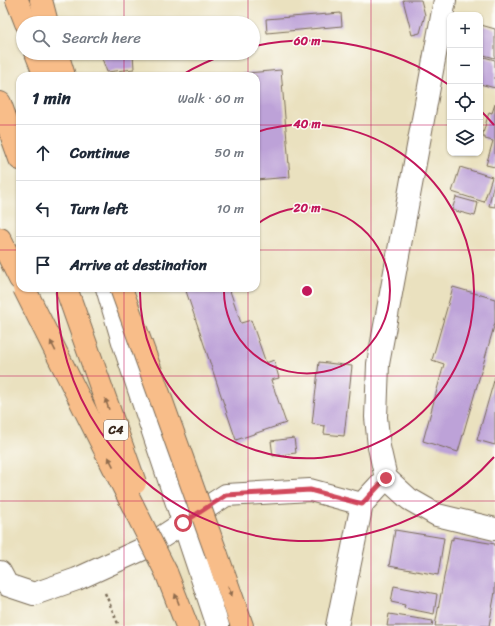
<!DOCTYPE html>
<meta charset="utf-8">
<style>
:root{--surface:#fff;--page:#f2f2f3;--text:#1f2937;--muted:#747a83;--line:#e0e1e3}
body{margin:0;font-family:Sriracha,sans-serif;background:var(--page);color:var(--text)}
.controls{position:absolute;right:12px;top:12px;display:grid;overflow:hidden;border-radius:8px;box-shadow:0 1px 3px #0004}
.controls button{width:36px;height:36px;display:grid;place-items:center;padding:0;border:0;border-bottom:1px solid var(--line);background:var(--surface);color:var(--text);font:20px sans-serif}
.stop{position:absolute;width:12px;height:12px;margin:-9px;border:3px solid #d1495b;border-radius:50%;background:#fff}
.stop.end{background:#d1495b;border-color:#fff;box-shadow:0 1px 4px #0008}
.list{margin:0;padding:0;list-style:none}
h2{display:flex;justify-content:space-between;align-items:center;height:52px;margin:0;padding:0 16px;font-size:17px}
h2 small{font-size:13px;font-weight:400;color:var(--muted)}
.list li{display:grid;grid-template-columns:26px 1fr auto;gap:12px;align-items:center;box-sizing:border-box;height:56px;padding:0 16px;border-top:1px solid var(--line)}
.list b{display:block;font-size:15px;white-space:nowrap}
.list em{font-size:13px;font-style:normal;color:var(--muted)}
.icon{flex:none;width:22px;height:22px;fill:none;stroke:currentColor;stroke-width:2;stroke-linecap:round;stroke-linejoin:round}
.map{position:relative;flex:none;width:495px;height:626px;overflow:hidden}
.search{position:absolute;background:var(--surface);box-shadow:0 1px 3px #0004;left:16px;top:16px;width:244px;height:44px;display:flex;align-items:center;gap:10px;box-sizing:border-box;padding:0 14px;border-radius:22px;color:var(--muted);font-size:15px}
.panel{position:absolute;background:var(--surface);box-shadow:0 1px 3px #0004;left:16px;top:72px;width:244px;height:220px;border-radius:12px}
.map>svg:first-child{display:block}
.building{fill:#bda2d8}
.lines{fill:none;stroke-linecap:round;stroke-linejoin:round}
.minor-casing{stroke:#786a56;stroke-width:24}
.motorway-casing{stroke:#786a56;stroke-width:24}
.path{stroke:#786a56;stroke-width:2.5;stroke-dasharray:3 3;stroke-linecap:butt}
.minor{stroke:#fff;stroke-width:22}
.motorway{stroke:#f8bd89;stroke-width:22}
.motorway-bridge-casing{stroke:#786a56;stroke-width:24;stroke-linecap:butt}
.motorway-bridge{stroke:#f8bd89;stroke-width:22}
.oneway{fill:#906c4e}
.route{stroke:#d1495b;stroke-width:5}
.grid{fill:none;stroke:#c2185b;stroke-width:1;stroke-opacity:0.55}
.ring{fill:none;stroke:#c2185b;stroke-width:2}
.labels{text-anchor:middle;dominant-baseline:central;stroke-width:3;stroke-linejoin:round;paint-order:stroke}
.shield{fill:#fdfcf7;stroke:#75695f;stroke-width:1}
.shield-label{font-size:12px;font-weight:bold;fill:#3b2a1e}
.centre{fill:#c2185b;stroke:#fdfcf7;stroke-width:2}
.ring-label{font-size:12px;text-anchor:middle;font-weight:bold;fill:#c2185b;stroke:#fdfcf7;stroke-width:3;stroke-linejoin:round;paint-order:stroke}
</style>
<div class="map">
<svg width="495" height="626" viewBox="0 0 495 626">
<rect width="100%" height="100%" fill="#fdfcf7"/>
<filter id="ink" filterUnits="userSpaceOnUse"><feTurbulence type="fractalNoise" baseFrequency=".025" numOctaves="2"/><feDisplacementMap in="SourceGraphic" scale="8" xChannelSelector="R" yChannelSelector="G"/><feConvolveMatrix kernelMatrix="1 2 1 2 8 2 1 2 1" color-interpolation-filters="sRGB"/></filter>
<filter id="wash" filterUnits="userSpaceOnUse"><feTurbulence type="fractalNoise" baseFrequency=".012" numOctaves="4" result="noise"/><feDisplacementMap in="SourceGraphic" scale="16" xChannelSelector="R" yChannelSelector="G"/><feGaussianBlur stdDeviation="0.9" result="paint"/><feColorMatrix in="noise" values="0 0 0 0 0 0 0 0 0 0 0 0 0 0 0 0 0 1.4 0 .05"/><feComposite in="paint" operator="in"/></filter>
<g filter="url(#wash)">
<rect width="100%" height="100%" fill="#eae1bf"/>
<g id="blocks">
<g class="building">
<path d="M 403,0 L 421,0 L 425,15 L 420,33 L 412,35 Z"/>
<path d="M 341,13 L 342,26 L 267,33 L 266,19 Z"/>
<path d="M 481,25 L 495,29 L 495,58 L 480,54 Z"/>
<path d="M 100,53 L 133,53 L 134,69 L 107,72 Z"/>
<path d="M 480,56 L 495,60 L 495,88 L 480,84 Z"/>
<path d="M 281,70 L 290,177 L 256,180 L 256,76 L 225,76 L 225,75 Z"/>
<path d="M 495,104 L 495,167 L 486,165 L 493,141 L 485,139 L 485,137 L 482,137 L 489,112 L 492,113 Z"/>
<path d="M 460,167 L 492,177 L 484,202 L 452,192 Z"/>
<path d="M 494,182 L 495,182 L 495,207 L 489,206 Z"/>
<path d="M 456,197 L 478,203 L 475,216 L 452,210 Z"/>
<path d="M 453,287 L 495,299 L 495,323 L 458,452 L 423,441 L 444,364 L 432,360 Z"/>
<path d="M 185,288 L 229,288 L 241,323 L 251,320 L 266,363 L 274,360 L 279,378 L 271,380 L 286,423 L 236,440 Z"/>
<path d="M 319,362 L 352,366 L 344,436 L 324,434 L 325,426 L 312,424 Z"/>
<path d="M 495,377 L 495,445 L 477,440 Z"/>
<path d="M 294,438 L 296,453 L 273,456 L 271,441 Z"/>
<path d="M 395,530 L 444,538 L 438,575 L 389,566 Z"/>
<path d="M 453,537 L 495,544 L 495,592 L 489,626 L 435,626 L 451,539 L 453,540 Z"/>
<path d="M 394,586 L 437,594 L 434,614 L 404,608 L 405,605 L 391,602 Z"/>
<path d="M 389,614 L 433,621 L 432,626 L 387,626 Z"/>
</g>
</g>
</g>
<g filter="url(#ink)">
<use href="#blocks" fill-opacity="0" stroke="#786a56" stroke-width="1"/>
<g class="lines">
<g class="minor-casing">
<g id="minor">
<path d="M 445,0 L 378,364 L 376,417 L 379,447 L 386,478 L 409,499 L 437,515 L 495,529"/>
<path d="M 107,288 L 124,345 L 218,626"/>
<path d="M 0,572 L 7,585 L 34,594 L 77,579 L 145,548 L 226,495 L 310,490 L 362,504 L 386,478"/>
<path d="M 337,626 L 362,504"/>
</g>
</g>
<g class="motorway-casing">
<g id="motorway">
<path d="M 17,0 L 26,23"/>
<path d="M 41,0 L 47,23"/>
<path d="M 36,53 L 45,76"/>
<path d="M 57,53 L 64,76"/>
<path d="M 0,103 L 20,159"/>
<path d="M 0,239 L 20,279"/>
<path d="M 217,555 L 242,626"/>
<path d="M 166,572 L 187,626"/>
</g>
</g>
<path class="path" d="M 105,593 L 119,626"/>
<use href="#minor" class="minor"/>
<use href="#motorway" class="motorway"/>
<g class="motorway-bridge-casing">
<g id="motorway-bridge">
<path d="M 24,288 L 166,572"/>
<path d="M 66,288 L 135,483"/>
<path d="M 121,288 L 217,555"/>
</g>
</g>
<use href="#motorway-bridge" class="motorway-bridge"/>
</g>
<defs><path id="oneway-solid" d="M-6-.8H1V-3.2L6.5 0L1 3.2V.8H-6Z"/></defs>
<g class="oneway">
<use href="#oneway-solid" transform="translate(53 346) rotate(-117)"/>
<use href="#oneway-solid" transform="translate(107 404) rotate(-109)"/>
<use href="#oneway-solid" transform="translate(111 462) rotate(-117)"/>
<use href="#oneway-solid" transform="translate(230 591) rotate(70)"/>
<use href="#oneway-solid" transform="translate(177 599) rotate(-111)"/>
</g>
</g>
<g class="lines" filter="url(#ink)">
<path class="route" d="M 183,523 L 226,495 L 310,490 L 362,504 L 386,478"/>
</g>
<path class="grid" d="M 124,0 L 124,23M 248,0 L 248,23M 371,0 L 371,626M 124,53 L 124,76M 248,53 L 248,76M 0,125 L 20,125M 256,125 L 450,125M 480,125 L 495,125M 0,250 L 20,250M 256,250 L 495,250M 124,288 L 124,626M 248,288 L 248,626M 0,376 L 495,376M 0,501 L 495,501"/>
<g class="ring">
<path d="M256 225A83 83 0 1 1 224 288"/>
<path d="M257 132A167 167 0 1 1 140 288"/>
<path d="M494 457A250 250 0 0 1 57 289M180 76A250 250 0 0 1 230 53M255 46A250 250 0 0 1 449 85M481 111A250 250 0 0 1 494 125"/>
</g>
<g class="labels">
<rect class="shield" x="104" y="420" width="24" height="20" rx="3"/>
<g class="shield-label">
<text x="116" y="430">C4</text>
</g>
</g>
<circle cx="307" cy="291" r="6" class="centre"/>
<g class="ring-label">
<text x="307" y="45">60 m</text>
<text x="307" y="128">40 m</text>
<text x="307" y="212">20 m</text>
</g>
</svg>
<div class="controls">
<button>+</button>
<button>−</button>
<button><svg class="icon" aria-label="locate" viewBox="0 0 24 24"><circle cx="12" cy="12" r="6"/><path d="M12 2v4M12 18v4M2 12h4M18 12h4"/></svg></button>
<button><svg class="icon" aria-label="layers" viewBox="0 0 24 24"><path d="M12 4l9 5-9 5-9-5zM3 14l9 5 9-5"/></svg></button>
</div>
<div class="stop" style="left:183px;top:523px"></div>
<div class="stop end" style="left:386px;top:478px"></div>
<div class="search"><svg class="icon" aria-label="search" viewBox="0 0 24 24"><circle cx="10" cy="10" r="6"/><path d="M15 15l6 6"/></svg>Search here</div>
<section class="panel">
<h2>1 min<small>Walk · 60 m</small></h2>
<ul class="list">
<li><svg class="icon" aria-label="ahead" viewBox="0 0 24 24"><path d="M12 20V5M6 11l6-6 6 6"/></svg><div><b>Continue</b></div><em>50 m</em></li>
<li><svg class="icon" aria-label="left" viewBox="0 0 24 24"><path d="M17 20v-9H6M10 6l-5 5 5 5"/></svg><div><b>Turn left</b></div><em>10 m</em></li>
<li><svg class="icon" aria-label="arrive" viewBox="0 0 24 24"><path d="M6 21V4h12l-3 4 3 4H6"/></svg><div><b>Arrive at destination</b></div></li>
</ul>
</section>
</div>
